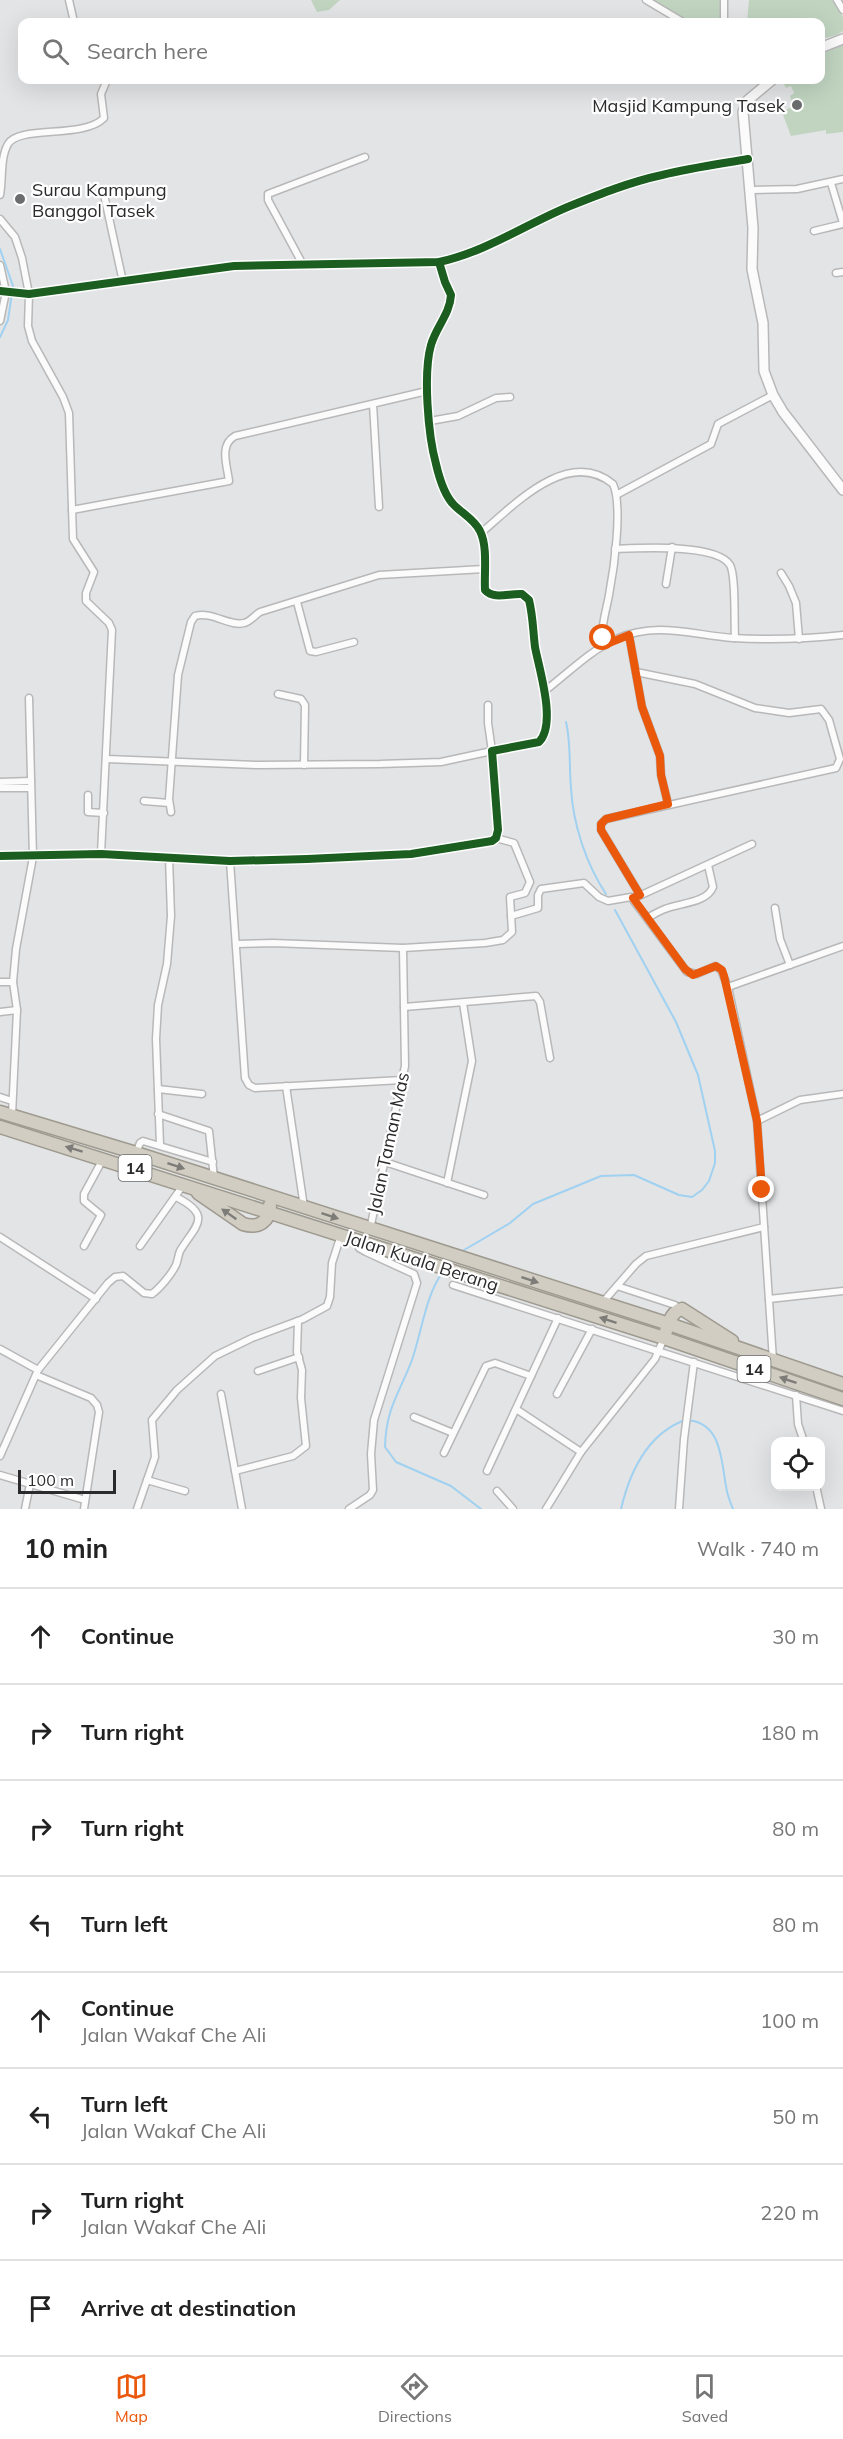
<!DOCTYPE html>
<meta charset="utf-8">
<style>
:root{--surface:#fff;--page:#f6f6f6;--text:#222;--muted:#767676;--line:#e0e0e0;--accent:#ea580c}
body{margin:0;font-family:Mulish,sans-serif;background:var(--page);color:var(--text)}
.controls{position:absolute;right:18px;bottom:18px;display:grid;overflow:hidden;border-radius:12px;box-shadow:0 6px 24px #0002}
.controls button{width:54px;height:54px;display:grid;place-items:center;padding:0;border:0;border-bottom:2px solid var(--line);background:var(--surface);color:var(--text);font:30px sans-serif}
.scale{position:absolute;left:18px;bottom:15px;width:98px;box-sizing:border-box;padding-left:6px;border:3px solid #2b2b2d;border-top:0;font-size:16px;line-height:21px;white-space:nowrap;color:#2b2b2d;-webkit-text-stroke:4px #fff;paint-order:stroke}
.stop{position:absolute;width:18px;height:18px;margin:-14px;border:4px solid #ea580c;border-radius:50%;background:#fff}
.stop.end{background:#ea580c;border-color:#fff;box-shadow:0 2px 6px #0008}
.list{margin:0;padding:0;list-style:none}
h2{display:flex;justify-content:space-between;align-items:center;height:78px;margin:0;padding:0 24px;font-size:26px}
h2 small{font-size:20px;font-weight:400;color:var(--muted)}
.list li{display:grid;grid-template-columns:39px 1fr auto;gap:18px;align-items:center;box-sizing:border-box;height:96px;padding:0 24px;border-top:2px solid var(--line)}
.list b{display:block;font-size:22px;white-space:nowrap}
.list p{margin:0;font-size:20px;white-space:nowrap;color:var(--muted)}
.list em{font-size:20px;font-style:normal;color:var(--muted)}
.icon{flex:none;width:33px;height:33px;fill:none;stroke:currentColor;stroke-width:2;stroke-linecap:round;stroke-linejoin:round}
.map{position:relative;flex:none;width:843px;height:1509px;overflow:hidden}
.search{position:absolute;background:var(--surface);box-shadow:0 6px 24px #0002;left:18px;right:18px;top:18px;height:66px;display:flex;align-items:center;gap:15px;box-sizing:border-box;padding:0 21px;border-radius:12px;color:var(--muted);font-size:22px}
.sheet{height:846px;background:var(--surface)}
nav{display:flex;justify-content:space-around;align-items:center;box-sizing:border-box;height:84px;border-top:2px solid var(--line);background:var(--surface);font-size:16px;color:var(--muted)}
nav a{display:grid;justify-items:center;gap:3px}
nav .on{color:var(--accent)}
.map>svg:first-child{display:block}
.green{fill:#c0d4c0}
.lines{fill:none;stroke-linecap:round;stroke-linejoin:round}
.stream{stroke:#a0d1f1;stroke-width:2}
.street-casing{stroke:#b8b8b9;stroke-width:9}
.secondary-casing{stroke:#b8b8b9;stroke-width:12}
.highway-casing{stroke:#9e9a8f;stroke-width:15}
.street{stroke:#fbfbfb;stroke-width:6}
.secondary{stroke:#fbfbfb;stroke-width:9}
.highway{stroke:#d1cdc2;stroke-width:12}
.cycleway-casing{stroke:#fff;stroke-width:11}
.cycleway{stroke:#1b5e20;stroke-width:8}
.oneway{fill:#7e7c78}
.route{stroke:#ea580c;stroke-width:8}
.poi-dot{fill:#6b6c6e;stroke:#fff;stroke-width:2}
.labels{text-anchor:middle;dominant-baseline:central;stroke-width:4.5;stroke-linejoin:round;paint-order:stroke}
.shield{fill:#fff;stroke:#6b6b6c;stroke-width:1.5}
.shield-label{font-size:16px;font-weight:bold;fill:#2b2b2d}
.poi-label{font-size:18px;fill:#2b2b2d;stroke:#fff;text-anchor:end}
.street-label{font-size:18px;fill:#2b2b2d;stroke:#fff}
</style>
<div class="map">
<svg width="843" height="1509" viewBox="0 0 843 1509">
<rect width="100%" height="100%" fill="#e3e4e6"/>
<g class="green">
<path d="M 311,0 L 340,0 L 329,10 L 317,12 Z"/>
<path d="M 651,0 L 720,0 L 720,22 L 689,22 Z"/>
<path d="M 749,0 L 832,0 L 843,17 L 843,31 L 837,35 L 821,39 L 820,22 L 747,22 Z"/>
<path d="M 843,45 L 843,132 L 826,134 L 826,130 L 791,136 L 782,112 L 793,106 L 790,96 L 794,93 L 791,86 L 786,88 L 782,80 L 820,80 L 821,54 Z"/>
</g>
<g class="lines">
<g class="stream">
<path d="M 0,249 L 13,286 L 8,320 L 0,337"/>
<path d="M 566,722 C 571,743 569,766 571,788 C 573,824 586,864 606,894"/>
<path d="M 459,1253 L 510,1223 L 533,1204 L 601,1176 L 634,1175 L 679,1195 L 692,1197 L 702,1190 L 709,1181 L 715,1163 L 715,1151 L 698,1075 L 676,1022 L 615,910"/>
<path d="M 442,1273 C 426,1295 421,1334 412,1360 C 399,1394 386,1408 385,1447 L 396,1462 L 451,1486 L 481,1509"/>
<path d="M 621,1509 C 630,1471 647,1434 685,1420 C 722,1421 721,1460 726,1486 C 727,1494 730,1502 733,1509"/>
</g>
<g class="street-casing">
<g id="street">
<path d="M 69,0 L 74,22"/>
<path d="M 646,0 L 683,22"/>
<path d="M 837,0 L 843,10"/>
<path d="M 724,22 L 724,0"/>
<path d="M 831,183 L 843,223"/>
<path d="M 103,190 L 123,282"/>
<path d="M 751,190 L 797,189 L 843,179"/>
<path d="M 0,195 C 3,179 0,158 8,144 C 19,125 84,139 104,118 L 101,94 L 107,80"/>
<path d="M 0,219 L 15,237 L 22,258 L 29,294 L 28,326 L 32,341 L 63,397 L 69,413 L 73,539 L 94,572 L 86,593 L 86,601 L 109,623 L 112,630 L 101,854"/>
<path d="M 814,231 L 843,224"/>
<path d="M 302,263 L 268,200 L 268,194 L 365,157"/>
<path d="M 0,265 L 6,292 L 0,321"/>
<path d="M 836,273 L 843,272"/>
<path d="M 0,291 L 29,294 L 234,266 L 439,262 C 486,252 526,224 570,206 C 600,194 630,182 662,175 C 690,168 719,164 748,159"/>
<path d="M 373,404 L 379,507"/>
<path d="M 430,421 L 458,416 L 496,398 L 510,397"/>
<path d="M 618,494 L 711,444 L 718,424 L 773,395"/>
<path d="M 72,510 L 229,481 C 227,465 219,445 235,436 L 427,391"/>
<path d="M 481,533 C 514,505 568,447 613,484 C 623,506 614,569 609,595 C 606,612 600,627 604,645"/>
<path d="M 615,549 C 638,548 717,543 730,565 C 736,575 734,623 735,638"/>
<path d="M 781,573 L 789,586 L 796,603 L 799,639"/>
<path d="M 666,584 L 672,547"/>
<path d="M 297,602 L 310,651 L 316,652 L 354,642"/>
<path d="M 629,635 L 642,707 L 660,756 L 661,775 L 668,804"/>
<path d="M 636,672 L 695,684 L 755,708 L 789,713 L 821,709 L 829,720 L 840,759 L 836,768 L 606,819 L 601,824 L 601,830 L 640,895"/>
<path d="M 546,690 C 568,673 591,650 616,639 C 657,621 692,635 733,638 C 770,640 806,639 843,635"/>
<path d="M 278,694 L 301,699 L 305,705 L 304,765"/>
<path d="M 107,759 L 257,765 L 380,764 L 441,762 L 492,751 L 488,723 L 488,705"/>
<path d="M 0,782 L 31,781"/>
<path d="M 0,788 L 31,788"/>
<path d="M 88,795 L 88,812 L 104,813"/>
<path d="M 144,801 L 169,803"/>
<path d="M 171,812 L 169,799 L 178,675 L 191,622 L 195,616 C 212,611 230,627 244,623 C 250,622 255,615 260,612 L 379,575 L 484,569"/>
<path d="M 0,856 L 101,854 L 230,861 L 307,859 L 411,854 L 492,841 L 496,838 L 498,830 L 492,751 L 539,742 C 557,724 539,669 535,647 C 533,631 533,616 529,600 L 522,594 C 509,593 494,600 485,590 C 484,572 488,547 480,531 C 475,520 463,514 454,505 C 444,495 439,477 436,464 C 428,435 423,373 431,345 C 436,327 450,314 451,295 L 445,282 L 439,262"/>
<path d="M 230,861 L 245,1078 L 249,1085 L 255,1088 L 402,1080"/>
<path d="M 639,896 L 752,844"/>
<path d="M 775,908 L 780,939 L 790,965"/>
<path d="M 511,916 L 538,908 L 538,895 L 541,889 L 584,883 L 599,897 L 608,901 L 631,897 L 687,972 L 697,974 L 715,966 L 721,970 L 728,987 L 757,1121 L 773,1360"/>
<path d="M 647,918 C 653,915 659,911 665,909 C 679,903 707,903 713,887 L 708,865"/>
<path d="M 236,944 L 273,943 L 403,948 L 485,943 L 503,940 L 512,932 L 510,897 L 525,893 L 530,882 L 514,843 L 496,838"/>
<path d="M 0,982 L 13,982"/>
<path d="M 728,987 L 843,946"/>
<path d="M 404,1007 L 536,996 L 540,1002 L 550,1058"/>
<path d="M 0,1012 L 17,1010"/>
<path d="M 286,1086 L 304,1207"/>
<path d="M 158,1089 L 202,1094"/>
<path d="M 0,1097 L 12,1101"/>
<path d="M 158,1114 L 209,1131 L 214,1178"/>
<path d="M 12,1115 L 17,1010 L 13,982 L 16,949 L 33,857 L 29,698"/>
<path d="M 757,1121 L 800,1100 L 843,1094"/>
<path d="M 160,1145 L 156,1039 L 158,1005 L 167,964 L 171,916 L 169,857"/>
<path d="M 136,1153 L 140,1143 L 143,1141 L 213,1162"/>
<path d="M 385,1162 L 484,1195"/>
<path d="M 447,1183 L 472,1061 L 463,1003"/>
<path d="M 370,1229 L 405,1066 L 403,948"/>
<path d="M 0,1237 L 96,1299"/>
<path d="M 84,1246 L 101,1215 L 84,1201 L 84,1194 L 103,1159"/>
<path d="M 140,1246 L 184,1184"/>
<path d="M 453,1285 L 843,1411"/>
<path d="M 617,1286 L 675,1305 L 678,1310"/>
<path d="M 769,1299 L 843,1291"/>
<path d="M 603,1302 L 636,1264 L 646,1256 L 764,1227"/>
<path d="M 0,1349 L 38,1370"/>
<path d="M 258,1371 L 299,1357"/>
<path d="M 36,1375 L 91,1398 L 97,1405 L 99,1412 L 84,1509"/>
<path d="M 221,1394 L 242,1509"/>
<path d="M 557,1394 L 592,1329"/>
<path d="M 796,1395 L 798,1424 L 804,1442"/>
<path d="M 516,1409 L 581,1452"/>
<path d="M 414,1417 L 453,1433"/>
<path d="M 444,1453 L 486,1366 L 495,1363 L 531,1376"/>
<path d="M 0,1456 L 38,1370 L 108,1283 L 115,1277 L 123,1276 L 144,1293 L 152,1294 C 160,1288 171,1275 176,1265 C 178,1260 178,1256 180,1251 C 195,1226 214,1216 176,1197"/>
<path d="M 235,1471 L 293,1456 L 306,1446 L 301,1398 L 302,1370 L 297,1352 L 298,1321"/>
<path d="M 487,1471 L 558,1318"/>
<path d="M 0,1475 L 85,1500"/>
<path d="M 147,1480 L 185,1491"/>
<path d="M 816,1486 L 821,1509"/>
<path d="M 497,1491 L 513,1509"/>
<path d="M 25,1509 L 30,1484"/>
<path d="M 137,1509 L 155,1457 L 152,1420 L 177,1390 L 215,1356 L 252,1338 L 303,1319 L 327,1306 L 330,1297 L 332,1263 L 341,1235"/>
<path d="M 349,1509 L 370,1495 L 373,1490 L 371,1454 L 374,1420 L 417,1283 L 414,1274 L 366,1252 L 359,1248 L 357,1243"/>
<path d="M 546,1509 L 581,1452 L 655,1359 L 664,1338"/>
<path d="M 679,1509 L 684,1439 L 694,1362"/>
</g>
</g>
<g class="secondary-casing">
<g id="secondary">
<path d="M 820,48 L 843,39"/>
<path d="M 772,80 L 748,100 L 743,112 L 753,228 L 752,269 L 763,323 L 764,371 L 773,395 L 783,412 L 843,490"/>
</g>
</g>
<g class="highway-casing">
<g id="highway">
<path d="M 0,1112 L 136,1153 L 669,1324 L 843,1384"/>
<path d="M 0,1127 L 664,1338 L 843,1399"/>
<path d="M 198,1193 L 243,1224 C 259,1229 270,1221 270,1205"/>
<path d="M 666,1331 C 669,1322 672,1311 682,1309 L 732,1341"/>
</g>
</g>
<use href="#street" class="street"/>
<use href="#secondary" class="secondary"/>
<use href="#highway" class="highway"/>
<g class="cycleway-casing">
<g id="cycleway">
<path d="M 0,291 L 29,294 L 234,266 L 439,262 C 486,252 526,224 570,206 C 600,194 630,182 662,175 C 690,168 719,164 748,159"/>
<path d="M 0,856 L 101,854 L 230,861 L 307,859 L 411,854 L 492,841 L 496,838 L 498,830 L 492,751 L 539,742 C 557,724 539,669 535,647 C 533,631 533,616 529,600 L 522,594 C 509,593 494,600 485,590 C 484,572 488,547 480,531 C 475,520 463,514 454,505 C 444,495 439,477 436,464 C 428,435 423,373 431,345 C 436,327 450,314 451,295 L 445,282 L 439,262"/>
</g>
</g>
<use href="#cycleway" class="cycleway"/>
</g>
<defs><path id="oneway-solid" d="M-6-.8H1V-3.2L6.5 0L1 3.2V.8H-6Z" transform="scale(1.5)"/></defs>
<g class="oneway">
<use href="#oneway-solid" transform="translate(74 1149) rotate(-163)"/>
<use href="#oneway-solid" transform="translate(176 1166) rotate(18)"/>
<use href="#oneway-solid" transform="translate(229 1214) rotate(-145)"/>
<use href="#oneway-solid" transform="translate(330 1216) rotate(18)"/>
<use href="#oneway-solid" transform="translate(530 1280) rotate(18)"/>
<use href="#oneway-solid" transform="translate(608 1320) rotate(-162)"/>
<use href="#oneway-solid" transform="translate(788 1380) rotate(-161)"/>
</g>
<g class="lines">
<path class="route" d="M 603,638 L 604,645 L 629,635 L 642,707 L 660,756 L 661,775 L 668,804 L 606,819 L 601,824 L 601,830 L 640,895 L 633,898 L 685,969 L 693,975 L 716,966 L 722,970 L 724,976 L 757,1121 L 762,1190"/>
</g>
<g class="poi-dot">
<circle cx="797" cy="105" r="6"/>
<circle cx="20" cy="199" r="6"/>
</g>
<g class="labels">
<g class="shield">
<rect x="118.5" y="1155" width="33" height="26" rx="4.5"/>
<rect x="737.5" y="1356" width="33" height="26" rx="4.5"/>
</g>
<g class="shield-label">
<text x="135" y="1168">14</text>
<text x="754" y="1369">14</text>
</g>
<g class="poi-label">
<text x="785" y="105">Masjid Kampung Tasek</text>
<text x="32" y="189" text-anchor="start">Surau Kampung<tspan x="32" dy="21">Banggol Tasek</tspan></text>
</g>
<g class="street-label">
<text transform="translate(388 1143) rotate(-78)">Jalan Taman Mas</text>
<text transform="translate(422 1261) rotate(18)">Jalan Kuala Berang</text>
</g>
</g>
</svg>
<div class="controls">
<button><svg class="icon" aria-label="locate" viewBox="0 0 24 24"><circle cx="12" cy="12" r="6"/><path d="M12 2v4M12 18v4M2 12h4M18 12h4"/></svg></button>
</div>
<div class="scale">100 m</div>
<div class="stop" style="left:603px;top:638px"></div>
<div class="stop end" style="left:762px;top:1190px"></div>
<div class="search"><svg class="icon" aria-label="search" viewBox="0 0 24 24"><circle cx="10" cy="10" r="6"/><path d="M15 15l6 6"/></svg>Search here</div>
</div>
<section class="sheet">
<h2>10 min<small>Walk · 740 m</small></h2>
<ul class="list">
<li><svg class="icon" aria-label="ahead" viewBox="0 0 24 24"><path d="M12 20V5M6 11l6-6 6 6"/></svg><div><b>Continue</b></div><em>30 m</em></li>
<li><svg class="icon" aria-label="right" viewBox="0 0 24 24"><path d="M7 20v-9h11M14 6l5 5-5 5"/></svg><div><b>Turn right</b></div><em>180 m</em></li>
<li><svg class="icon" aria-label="right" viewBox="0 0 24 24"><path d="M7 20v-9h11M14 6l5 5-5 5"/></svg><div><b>Turn right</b></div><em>80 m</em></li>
<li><svg class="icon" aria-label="left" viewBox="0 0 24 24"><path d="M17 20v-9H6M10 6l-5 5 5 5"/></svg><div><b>Turn left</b></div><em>80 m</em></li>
<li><svg class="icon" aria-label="ahead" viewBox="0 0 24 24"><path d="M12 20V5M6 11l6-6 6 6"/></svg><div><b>Continue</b><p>Jalan Wakaf Che Ali</p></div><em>100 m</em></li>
<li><svg class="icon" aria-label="left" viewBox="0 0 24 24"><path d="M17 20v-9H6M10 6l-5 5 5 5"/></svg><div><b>Turn left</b><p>Jalan Wakaf Che Ali</p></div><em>50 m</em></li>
<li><svg class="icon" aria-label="right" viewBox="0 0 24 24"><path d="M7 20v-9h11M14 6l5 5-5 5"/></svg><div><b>Turn right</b><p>Jalan Wakaf Che Ali</p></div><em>220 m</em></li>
<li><svg class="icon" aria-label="arrive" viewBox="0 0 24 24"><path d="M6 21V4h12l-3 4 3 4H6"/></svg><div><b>Arrive at destination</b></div></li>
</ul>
</section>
<nav>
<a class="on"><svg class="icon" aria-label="map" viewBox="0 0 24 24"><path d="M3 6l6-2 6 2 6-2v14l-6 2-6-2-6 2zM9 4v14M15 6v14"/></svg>Map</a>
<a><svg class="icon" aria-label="directions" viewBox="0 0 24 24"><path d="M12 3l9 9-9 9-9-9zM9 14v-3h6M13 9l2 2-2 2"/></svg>Directions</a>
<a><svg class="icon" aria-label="saved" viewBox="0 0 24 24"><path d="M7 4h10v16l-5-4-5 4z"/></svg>Saved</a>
</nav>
